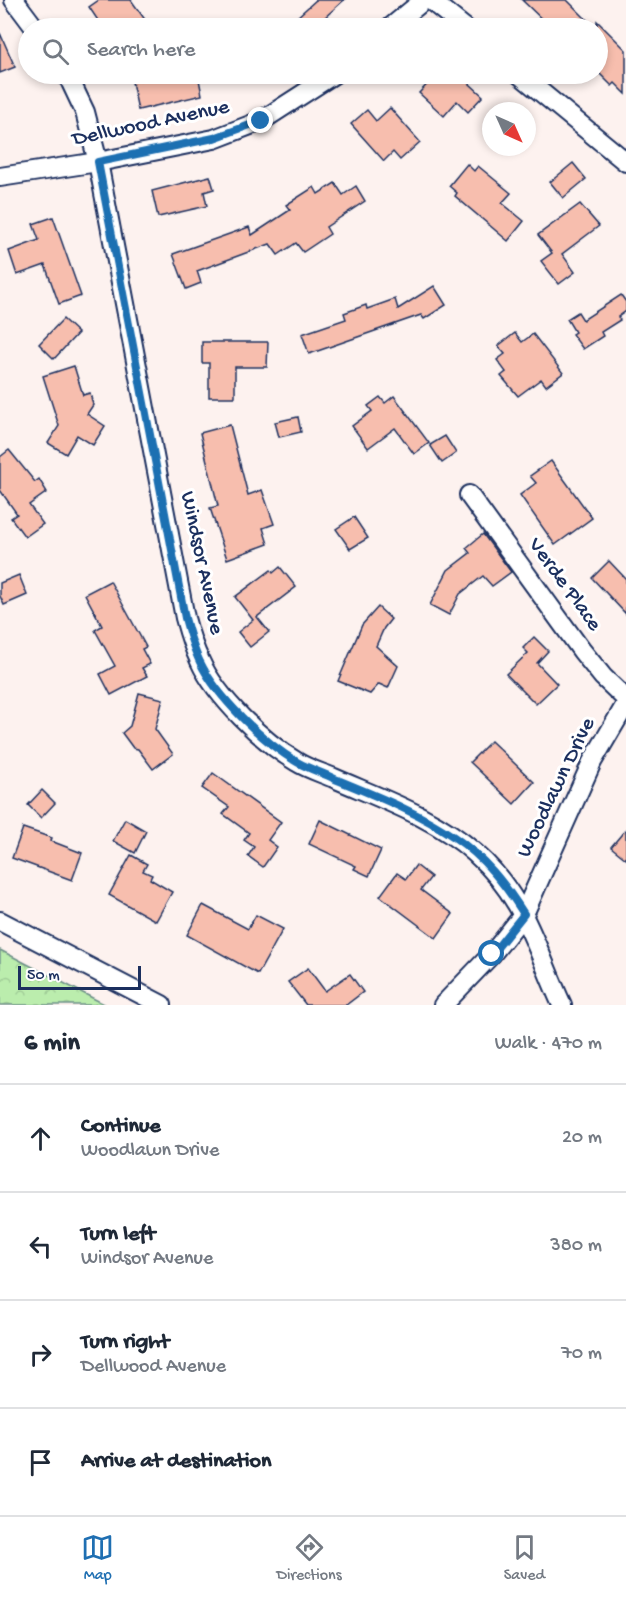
<!DOCTYPE html>
<meta charset="utf-8">
<style>
:root{--surface:#fff;--page:#f2f2f3;--text:#1f2937;--muted:#747a83;--line:#e0e1e3;--accent:#1f6fb2}
body{margin:0;font-family:"Gochi Hand",sans-serif;background:var(--page);color:var(--text)}
.compass{position:absolute;left:482px;top:102px;width:54px;height:54px;border-radius:50%;background:var(--surface);box-shadow:0 3px 9px #0003;rotate:135deg}
.scale{position:absolute;left:18px;bottom:15px;width:123px;box-sizing:border-box;padding-left:6px;border:3px solid #1b2f5e;border-top:0;font-size:16px;line-height:21px;white-space:nowrap;color:#1b2f5e;-webkit-text-stroke:4px #fff;paint-order:stroke}
.stop{position:absolute;width:18px;height:18px;margin:-14px;border:4px solid #1f6fb2;border-radius:50%;background:#fff}
.stop.end{background:#1f6fb2;border-color:#fff;box-shadow:0 2px 6px #0008}
.list{margin:0;padding:0;list-style:none}
h2{display:flex;justify-content:space-between;align-items:center;height:78px;margin:0;padding:0 24px;font-size:26px}
h2 small{font-size:20px;font-weight:400;color:var(--muted)}
.list li{display:grid;grid-template-columns:39px 1fr auto;gap:18px;align-items:center;box-sizing:border-box;height:108px;padding:0 24px;border-top:2px solid var(--line)}
.list b{display:block;font-size:22px;white-space:nowrap}
.list p{margin:0;font-size:20px;white-space:nowrap;color:var(--muted)}
.list em{font-size:20px;font-style:normal;color:var(--muted)}
.icon{flex:none;width:33px;height:33px;fill:none;stroke:currentColor;stroke-width:2;stroke-linecap:round;stroke-linejoin:round}
.map{position:relative;flex:none;width:626px;height:1005px;overflow:hidden}
.search{position:absolute;background:var(--surface);box-shadow:0 3px 9px #0003;left:18px;right:18px;top:18px;height:66px;display:flex;align-items:center;gap:15px;box-sizing:border-box;padding:0 21px;border-radius:33px;color:var(--muted);font-size:22px}
.sheet{height:510px;background:var(--surface)}
nav{display:flex;justify-content:space-around;align-items:center;box-sizing:border-box;height:84px;border-top:2px solid var(--line);background:var(--surface);font-size:16px;color:var(--muted)}
nav a{display:grid;justify-items:center;gap:3px}
nav .on{color:var(--accent)}
.map>svg:first-child{display:block}
.park{fill:url(#park-crowns);stroke:#6b8e86;stroke-width:1.5}
.building{fill:#f7beae;stroke:#1b2f5e;stroke-width:1.5}
.lines{fill:none;stroke-linecap:round;stroke-linejoin:round}
.minor-casing{stroke:#1b2f5e;stroke-width:22}
.minor{stroke:#fff;stroke-width:18}
.route{stroke:#1f6fb2;stroke-width:8}
.labels{text-anchor:middle;dominant-baseline:central;stroke-width:6;stroke-linejoin:round;paint-order:stroke}
.street-label{font-size:22px;fill:#1b2f5e;stroke:#fff}
</style>
<div class="map">
<svg width="626" height="1005" viewBox="0 0 626 1005">
<defs>
<pattern id="park-crowns" width="20" height="18" patternUnits="userSpaceOnUse" patternTransform="scale(1.5)"><rect width="20" height="18" fill="#bbedad"/><path d="M2 6a3 3 0 1 1 6 0M12 15a3 3 0 1 1 6 0" fill="none" stroke="#a0cc97"/></pattern>
</defs>
<rect width="100%" height="100%" fill="#fdf2ef"/>
<filter id="ink" filterUnits="userSpaceOnUse"><feTurbulence type="fractalNoise" baseFrequency=".0167" numOctaves="2"/><feDisplacementMap in="SourceGraphic" scale="12" xChannelSelector="R" yChannelSelector="G"/><feConvolveMatrix kernelMatrix="1 2 1 2 8 2 1 2 1" color-interpolation-filters="sRGB"/></filter>
<g filter="url(#ink)">
<path class="park" d="M 0,950 L 106,1005 L 0,1005 Z"/>
<g class="building">
<path d="M 99,0 L 131,0 L 151,28 L 103,28 L 89,7 Z"/>
<path d="M 316,0 L 344,0 L 313,28 L 306,28 L 296,18 Z"/>
<path d="M 522,0 L 567,0 L 595,28 L 551,28 Z"/>
<path d="M 597,21 L 626,50 L 626,94 L 615,83 L 612,86 L 597,71 Z"/>
<path d="M 0,33 L 15,67 L 0,73 Z"/>
<path d="M 172,74 L 198,74 L 202,95 L 138,110 L 132,82 Z"/>
<path d="M 437,74 L 459,74 L 483,96 L 468,112 L 457,101 L 444,116 L 419,93 Z"/>
<path d="M 390,108 L 420,142 L 400,160 L 393,152 L 384,161 L 351,124 L 367,110 L 376,121 Z"/>
<path d="M 573,163 L 586,179 L 563,198 L 550,182 Z"/>
<path d="M 467,164 L 474,171 L 478,166 L 511,193 L 502,203 L 524,221 L 508,241 L 455,196 L 457,193 L 449,186 Z"/>
<path d="M 210,176 L 214,189 L 204,192 L 207,206 L 158,217 L 152,191 Z"/>
<path d="M 335,183 L 343,195 L 356,186 L 365,201 L 326,227 L 330,234 L 303,252 L 296,243 L 278,255 L 270,244 L 197,271 L 201,283 L 186,289 L 173,254 L 249,227 L 252,235 L 290,210 L 286,205 L 314,187 L 318,194 Z"/>
<path d="M 580,204 L 599,226 L 562,254 L 575,272 L 559,284 L 541,261 L 552,253 L 538,235 Z"/>
<path d="M 53,217 L 81,296 L 59,304 L 45,265 L 17,275 L 9,251 L 39,240 L 33,224 Z"/>
<path d="M 434,286 L 446,305 L 424,319 L 421,315 L 309,354 L 302,334 L 346,319 L 344,313 L 366,305 L 367,309 L 395,299 L 398,309 Z"/>
<path d="M 621,295 L 626,302 L 626,311 L 618,317 L 620,320 L 601,332 L 603,336 L 583,349 L 572,334 L 575,332 L 567,319 L 578,312 L 583,320 Z"/>
<path d="M 63,319 L 78,333 L 54,359 L 39,344 Z"/>
<path d="M 515,333 L 522,342 L 533,334 L 563,373 L 546,386 L 541,379 L 518,396 L 501,376 L 506,372 L 497,360 L 505,354 L 498,346 Z"/>
<path d="M 202,342 L 268,342 L 267,367 L 235,367 L 235,397 L 209,397 L 209,363 L 202,363 Z"/>
<path d="M 74,366 L 83,395 L 90,393 L 93,405 L 87,414 L 105,426 L 93,445 L 77,435 L 66,454 L 48,443 L 59,426 L 43,376 Z"/>
<path d="M 394,396 L 429,443 L 414,454 L 395,428 L 368,448 L 352,426 L 372,411 L 368,406 L 380,397 L 385,403 Z"/>
<path d="M 298,417 L 301,432 L 279,437 L 275,422 Z"/>
<path d="M 230,425 L 248,495 L 262,490 L 274,524 L 263,528 L 268,544 L 227,559 L 210,508 L 218,506 L 200,433 Z"/>
<path d="M 445,436 L 456,453 L 442,463 L 430,445 Z"/>
<path d="M 9,450 L 35,482 L 39,479 L 47,492 L 29,505 L 43,524 L 25,537 L 11,518 L 17,514 L 0,490 L 0,457 Z"/>
<path d="M 551,461 L 592,518 L 555,545 L 520,495 L 536,483 L 530,476 Z"/>
<path d="M 354,517 L 368,538 L 350,549 L 336,529 Z"/>
<path d="M 483,534 L 511,572 L 492,586 L 483,576 L 460,594 L 449,615 L 430,605 L 448,570 L 470,553 L 466,548 Z"/>
<path d="M 609,561 L 626,579 L 626,614 L 592,578 Z"/>
<path d="M 280,567 L 296,587 L 257,617 L 269,632 L 250,647 L 238,632 L 253,620 L 235,597 L 271,570 L 273,573 Z"/>
<path d="M 19,575 L 27,595 L 4,605 L 0,596 L 0,583 Z"/>
<path d="M 110,581 L 146,647 L 142,649 L 150,664 L 142,668 L 147,676 L 111,695 L 100,674 L 115,666 L 95,630 L 102,626 L 85,594 Z"/>
<path d="M 378,607 L 391,619 L 384,628 L 376,646 L 398,666 L 388,688 L 379,684 L 370,694 L 338,681 L 362,625 Z"/>
<path d="M 534,637 L 548,651 L 537,663 L 557,684 L 536,704 L 506,674 L 528,653 L 523,648 Z"/>
<path d="M 139,693 L 163,699 L 155,729 L 173,754 L 153,769 L 138,749 L 133,748 L 122,733 L 130,726 Z"/>
<path d="M 491,741 L 534,782 L 514,804 L 470,762 Z"/>
<path d="M 213,773 L 281,822 L 268,840 L 277,847 L 263,867 L 248,856 L 254,847 L 244,840 L 249,833 L 223,814 L 229,807 L 202,788 Z"/>
<path d="M 42,790 L 55,803 L 41,818 L 28,805 Z"/>
<path d="M 125,819 L 146,831 L 135,853 L 113,841 Z"/>
<path d="M 320,820 L 381,850 L 369,876 L 354,869 L 356,866 L 309,844 Z"/>
<path d="M 23,828 L 52,838 L 51,841 L 82,853 L 72,880 L 12,858 Z"/>
<path d="M 626,829 L 626,859 L 611,847 Z"/>
<path d="M 131,855 L 147,864 L 143,871 L 152,875 L 150,879 L 172,892 L 156,921 L 109,895 Z"/>
<path d="M 416,865 L 431,877 L 421,890 L 453,914 L 436,938 L 380,896 L 397,873 L 406,879 Z"/>
<path d="M 203,905 L 248,929 L 256,915 L 283,929 L 258,974 L 187,935 Z"/>
<path d="M 308,968 L 325,991 L 350,974 L 363,992 L 346,1005 L 306,1005 L 288,982 Z"/>
</g>
<g class="lines">
<g class="minor-casing">
<g id="minor">
<path d="M 14,0 L 35,28"/>
<path d="M 430,0 L 465,28"/>
<path d="M 390,28 L 424,0"/>
<path d="M 67,74 L 85,112 L 98,162 L 185,618 C 189,633 193,647 200,661 C 216,697 263,742 297,762 C 308,769 322,773 334,778 C 382,799 435,817 475,853 C 525,897 535,947 562,1005"/>
<path d="M 519,74 L 626,162"/>
<path d="M 0,177 L 98,162 L 214,139 L 261,121 L 334,74"/>
<path d="M 469,495 L 582,651 L 603,677 L 626,699"/>
<path d="M 0,921 L 162,1005"/>
<path d="M 443,1005 L 492,954 L 524,914 L 592,762 L 626,704"/>
</g>
</g>
<use href="#minor" class="minor"/>
</g>
</g>
<g class="lines" filter="url(#ink)">
<path class="route" d="M 261,121 L 214,138 L 98,162 L 185,618 C 189,633 193,648 200,662 C 216,696 264,743 297,762 C 309,769 323,773 335,779 C 376,796 418,812 454,837 C 484,857 505,884 524,914 L 492,954"/>
</g>
<g class="labels">
<g class="street-label">
<text transform="translate(151 124) rotate(-12)">Dellwood Avenue</text>
<text transform="translate(201 563) rotate(78)">Windsor Avenue</text>
<text transform="translate(564 585) rotate(54)">Verde Place</text>
<text transform="translate(557 788) rotate(-64)">Woodlawn Drive</text>
</g>
</g>
</svg>
<svg class="compass" viewBox="-18 -18 36 36"><path d="M0-13l5 13h-10z" fill="#e53935"/><path d="M0 13l5-13h-10z" fill="#747a83"/></svg>
<div class="scale">50 m</div>
<div class="stop" style="left:492px;top:954px"></div>
<div class="stop end" style="left:261px;top:121px"></div>
<div class="search"><svg class="icon" aria-label="search" viewBox="0 0 24 24"><circle cx="10" cy="10" r="6"/><path d="M15 15l6 6"/></svg>Search here</div>
</div>
<section class="sheet">
<h2>6 min<small>Walk · 470 m</small></h2>
<ul class="list">
<li><svg class="icon" aria-label="ahead" viewBox="0 0 24 24"><path d="M12 20V5M6 11l6-6 6 6"/></svg><div><b>Continue</b><p>Woodlawn Drive</p></div><em>20 m</em></li>
<li><svg class="icon" aria-label="left" viewBox="0 0 24 24"><path d="M17 20v-9H6M10 6l-5 5 5 5"/></svg><div><b>Turn left</b><p>Windsor Avenue</p></div><em>380 m</em></li>
<li><svg class="icon" aria-label="right" viewBox="0 0 24 24"><path d="M7 20v-9h11M14 6l5 5-5 5"/></svg><div><b>Turn right</b><p>Dellwood Avenue</p></div><em>70 m</em></li>
<li><svg class="icon" aria-label="arrive" viewBox="0 0 24 24"><path d="M6 21V4h12l-3 4 3 4H6"/></svg><div><b>Arrive at destination</b></div></li>
</ul>
</section>
<nav>
<a class="on"><svg class="icon" aria-label="map" viewBox="0 0 24 24"><path d="M3 6l6-2 6 2 6-2v14l-6 2-6-2-6 2zM9 4v14M15 6v14"/></svg>Map</a>
<a><svg class="icon" aria-label="directions" viewBox="0 0 24 24"><path d="M12 3l9 9-9 9-9-9zM9 14v-3h6M13 9l2 2-2 2"/></svg>Directions</a>
<a><svg class="icon" aria-label="saved" viewBox="0 0 24 24"><path d="M7 4h10v16l-5-4-5 4z"/></svg>Saved</a>
</nav>
